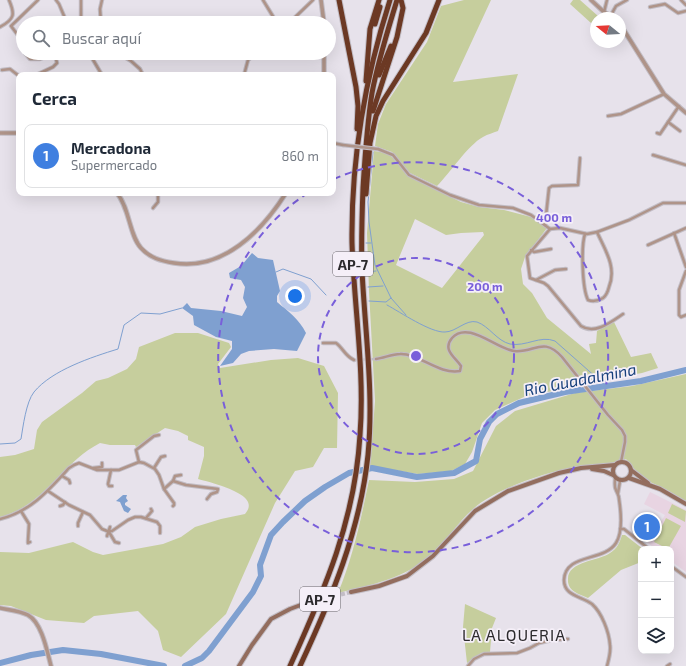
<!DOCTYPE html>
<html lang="es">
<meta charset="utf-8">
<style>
:root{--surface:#fff;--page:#f2f2f3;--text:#1f2937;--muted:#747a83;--line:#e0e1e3;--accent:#2563eb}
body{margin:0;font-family:"Exo 2",sans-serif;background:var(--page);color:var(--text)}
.controls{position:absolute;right:12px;bottom:12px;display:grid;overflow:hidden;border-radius:8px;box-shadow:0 4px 16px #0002}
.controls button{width:36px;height:36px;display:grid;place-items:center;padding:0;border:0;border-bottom:1px solid var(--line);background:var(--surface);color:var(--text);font:20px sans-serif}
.compass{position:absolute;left:590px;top:12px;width:36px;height:36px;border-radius:50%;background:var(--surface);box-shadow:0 4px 16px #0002;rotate:288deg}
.you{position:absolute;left:295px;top:296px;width:14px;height:14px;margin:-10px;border:3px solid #fff;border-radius:50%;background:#1a73e8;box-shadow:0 0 0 6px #1a73e833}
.badge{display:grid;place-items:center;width:26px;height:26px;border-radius:50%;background:var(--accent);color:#fff;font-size:13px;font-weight:700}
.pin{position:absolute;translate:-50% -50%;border:2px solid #fff;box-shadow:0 1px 4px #0006}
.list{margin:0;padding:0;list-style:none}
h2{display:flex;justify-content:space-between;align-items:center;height:52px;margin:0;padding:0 16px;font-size:17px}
h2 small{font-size:13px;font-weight:400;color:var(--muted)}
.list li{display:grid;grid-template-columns:26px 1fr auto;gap:12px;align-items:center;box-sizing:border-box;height:64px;margin:0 8px 8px;padding:0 8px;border:1px solid var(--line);border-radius:8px}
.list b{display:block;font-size:15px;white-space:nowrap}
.list p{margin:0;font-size:13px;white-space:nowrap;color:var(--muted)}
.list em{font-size:13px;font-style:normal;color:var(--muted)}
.icon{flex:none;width:22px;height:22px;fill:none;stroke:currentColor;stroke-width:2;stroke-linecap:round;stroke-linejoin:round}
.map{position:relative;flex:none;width:686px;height:666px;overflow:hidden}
.search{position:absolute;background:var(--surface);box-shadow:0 4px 16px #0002;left:16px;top:16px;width:320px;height:44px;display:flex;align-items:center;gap:10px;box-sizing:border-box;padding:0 14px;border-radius:22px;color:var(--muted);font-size:15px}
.panel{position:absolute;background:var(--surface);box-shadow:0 4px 16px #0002;left:16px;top:72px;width:320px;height:124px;border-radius:8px}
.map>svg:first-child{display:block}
.education{fill:#e8d4e2}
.green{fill:#c6ce9d;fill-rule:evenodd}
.water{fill:#7fa0d0}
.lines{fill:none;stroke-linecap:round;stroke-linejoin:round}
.stream{stroke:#7fa0d0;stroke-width:1}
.river{stroke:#7fa0d0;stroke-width:6}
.minor-tunnel{stroke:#c2bdc5;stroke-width:2.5;stroke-dasharray:2.5 1;stroke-linecap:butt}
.secondary-tunnel{stroke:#c2bdc5;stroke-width:4;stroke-dasharray:4 2;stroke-linecap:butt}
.minor-casing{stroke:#c2bdc5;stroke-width:4.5}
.tertiary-casing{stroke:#c2bdc5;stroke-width:5.5}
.secondary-casing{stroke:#c2bdc5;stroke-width:6}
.motorway-casing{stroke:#c2bdc5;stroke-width:7}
.minor{stroke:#af9489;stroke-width:2.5}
.tertiary{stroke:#af9489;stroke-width:3.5}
.secondary{stroke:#936d5e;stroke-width:4}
.motorway{stroke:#6c3924;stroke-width:5}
.minor-bridge-casing{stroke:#c2bdc5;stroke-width:4.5;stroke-linecap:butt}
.minor-bridge{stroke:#af9489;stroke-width:2.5}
.ring{fill:none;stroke:#795fda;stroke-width:2;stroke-dasharray:7 5}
.labels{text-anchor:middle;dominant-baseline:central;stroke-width:3.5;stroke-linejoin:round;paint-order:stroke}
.shield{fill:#f5eff8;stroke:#68656a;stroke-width:1}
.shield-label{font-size:14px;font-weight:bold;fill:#2c2a2d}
.water-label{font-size:16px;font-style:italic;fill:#18417c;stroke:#f5eff8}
.neighbourhood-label{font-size:16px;letter-spacing:1px;fill:#2c2a2d;stroke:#f5eff8}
.centre{fill:#795fda;stroke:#f5eff8;stroke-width:2}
.ring-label{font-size:12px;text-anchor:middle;font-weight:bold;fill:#795fda;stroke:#f5eff8;stroke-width:3.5;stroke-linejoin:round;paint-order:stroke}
</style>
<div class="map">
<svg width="686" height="666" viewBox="0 0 686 666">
<rect width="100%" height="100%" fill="#e7e2eb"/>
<path class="education" d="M 650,492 L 686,510 L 686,572 L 671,561 L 671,549 L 656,549 L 648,543 L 665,515 L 644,504 Z"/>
<g class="green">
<path d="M 464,0 L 491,0 L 453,82 L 518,74 L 498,131 C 493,133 488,134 483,137 C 468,145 450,173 437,186 L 410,173 L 392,152 L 375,146 L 378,124 L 386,104 L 427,42 L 441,6 Z"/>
<path d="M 573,0 L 580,0 L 598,16 L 591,23 L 570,4 Z"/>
<path d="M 374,151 L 381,152 L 390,155 L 410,177 L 461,202 L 479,207 L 504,210 L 531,217 L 547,228 L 525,257 L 521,269 L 523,284 L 532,293 L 547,318 L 591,354 L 589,344 L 596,343 L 597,331 L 614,322 L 631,357 L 651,353 L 658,368 L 642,373 L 613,378 L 574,387 L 526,396 L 495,410 L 482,423 L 472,452 L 465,464 L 451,471 L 418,474 L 370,466 L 375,401 L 369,291 L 367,233 ZM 415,219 L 446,235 L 461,233 L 483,232 L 484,235 L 442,288 L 396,265 Z"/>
<path d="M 175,333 L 198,333 L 229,343 L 231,347 L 218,364 L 220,368 L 271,360 L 298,358 L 324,366 L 338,393 L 337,448 L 324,448 L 313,467 L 295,471 L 275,503 L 226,614 L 181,657 L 163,650 L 158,631 L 138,611 L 94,616 L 84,623 L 46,620 L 11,606 L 0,605 L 0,552 L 29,553 L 73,542 L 93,552 L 103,555 L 163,544 L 181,537 L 195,527 L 221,519 L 245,514 C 248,510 250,507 248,502 C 244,491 210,482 198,479 L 204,456 L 204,447 L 188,440 L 188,436 L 178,431 L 165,428 L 136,447 L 135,445 L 110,445 L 100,443 C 61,463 46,505 0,517 L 0,457 L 15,455 L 34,449 L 37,430 L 42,422 L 82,393 L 96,381 L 108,378 L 127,369 L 136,359 L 139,347 Z"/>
<path d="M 686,374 L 686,501 L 667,490 L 648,481 L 638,475 L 626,459 C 619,460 613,464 606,465 C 596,467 586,466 576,467 C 546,472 495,489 473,509 C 458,522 447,540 432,554 C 407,578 371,585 338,593 C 353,557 361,519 369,480 L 415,482 L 454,479 L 473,471 L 496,426 L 515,411 L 575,393 L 632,386 Z"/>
<path d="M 672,504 L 686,511 L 685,522 L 668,513 Z"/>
<path d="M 666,518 L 681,526 L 668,549 L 654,542 Z"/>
<path d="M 622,535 L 625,535 L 643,549 L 641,549 L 641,562 L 621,570 L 588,598 C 579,594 567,591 568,579 C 568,561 599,561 610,553 C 617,549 620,542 622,535 Z"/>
<path d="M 465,604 L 496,618 L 492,628 L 490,652 L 481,653 L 467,663 L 463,627 Z"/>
</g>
<g class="water">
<path d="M 252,253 L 258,258 L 273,260 L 280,291 L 277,296 L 277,302 C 289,312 299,319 306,333 L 297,351 L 274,349 L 249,351 L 241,354 L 233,363 L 220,366 L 232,349 L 232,341 L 216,337 L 194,325 L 193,316 L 182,308 L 187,303 L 191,308 L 221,311 L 242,316 L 247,307 L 243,298 L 245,287 L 241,280 L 230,278 L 229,273 L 241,266 Z"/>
<path d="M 123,495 L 127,495 L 126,498 L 128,501 L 125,503 L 125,505 L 131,509 L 128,513 L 124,511 L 120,502 L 116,501 Z"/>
</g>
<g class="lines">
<g class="stream">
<path d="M 373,152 L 368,202 L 369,222 L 375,265 L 391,298 L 406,315"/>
<path d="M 366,243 L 371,243"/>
<path d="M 366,257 L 373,257"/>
<path d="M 276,272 L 283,269 L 311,279 L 326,295"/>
<path d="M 367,272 L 376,271"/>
<path d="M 368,287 L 383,286"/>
<path d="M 369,301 L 386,302 L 391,298"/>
<path d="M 387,305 C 400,312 431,333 445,332 C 456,332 466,319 477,322 C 489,326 497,341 510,344 C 526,347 540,335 555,341 L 606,386"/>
<path d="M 0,444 L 15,443 L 21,439 C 23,427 26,402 34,392 C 52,370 92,357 118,349 L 124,325 L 141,313 L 160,314 L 182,308"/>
</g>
<g class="river">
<path d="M 0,663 L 31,655 L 63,650 L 101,654 L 164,666"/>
<path d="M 185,666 L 202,658 L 209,651 L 253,592 L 261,576 L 260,565 L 271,535 L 283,522 L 305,501 L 325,487 L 349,473 L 372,468 L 417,477 L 454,473 L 476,461 L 480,439 L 489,422 L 497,414 L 519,403 L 565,392 L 641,381 L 686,370"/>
</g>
<path class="minor-tunnel" d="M 354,360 L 376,359"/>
<path class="secondary-tunnel" d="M 306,603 L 351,592"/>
<g class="minor-casing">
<g id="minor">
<path d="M 56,0 L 59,4 L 67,23"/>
<path d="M 263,0 L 277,23"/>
<path d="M 681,0 L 686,5"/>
<path d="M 650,7 L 665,4 L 678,13 L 686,11"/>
<path d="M 604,12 L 607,0"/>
<path d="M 611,15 L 616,6 L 627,0"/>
<path d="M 81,23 L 81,0"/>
<path d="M 101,23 L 100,9 L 102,0"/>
<path d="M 289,23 L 313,0"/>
<path d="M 0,27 C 15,19 15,14 9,0"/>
<path d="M 23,48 L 20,38 L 11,26 L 38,0"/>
<path d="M 25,53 L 30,59 L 40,59 L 51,55 L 56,59 L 57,63 L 53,67 L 36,75"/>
<path d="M 88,53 L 92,58 L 102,75"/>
<path d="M 118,53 L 131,61 L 140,69 L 143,75"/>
<path d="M 2,70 L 10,69 L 19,76"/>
<path d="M 244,75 L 248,60 L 256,53"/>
<path d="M 608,116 L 621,114 L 664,94"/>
<path d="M 668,122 L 680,131"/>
<path d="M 657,133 L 660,134 L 679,106"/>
<path d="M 333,143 L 343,145"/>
<path d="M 378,149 L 393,155 L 409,175 L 450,195 L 479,205 L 513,208 L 531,215 L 550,229 L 560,228 L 587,234 L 597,232 L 629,220 L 663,203 L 686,203"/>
<path d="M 653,155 L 686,165"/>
<path d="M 153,208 L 158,202 L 158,193"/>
<path d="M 545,225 L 549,188 L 552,186 L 578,185 L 580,158"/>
<path d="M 550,229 L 527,256 L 530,278 L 544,283 L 548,286 L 581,326 C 595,335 611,322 623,314"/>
<path d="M 674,233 L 686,267"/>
<path d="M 585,234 C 581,246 582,288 588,300 C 593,302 598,301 603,298 C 607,295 608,291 609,287 C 617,267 605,250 597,232"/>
<path d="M 648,245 L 686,228"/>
<path d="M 531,250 L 534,252 L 551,249"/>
<path d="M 686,271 L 679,290 L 679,315 L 681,317 L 686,315"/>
<path d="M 536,280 L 555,270 L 566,269"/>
<path d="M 323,343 L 336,343 C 343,348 345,356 354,360"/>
<path d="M 376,359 C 384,358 392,354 400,354 C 418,353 439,375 460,371 L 461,366 C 455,357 442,350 452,338 C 468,320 496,349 514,351 C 535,353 543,336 562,357 L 608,415 L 622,430 L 625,436 L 625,442 L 621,462"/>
<path d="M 139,462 L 136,450 L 154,436 L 159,435"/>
<path d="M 93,468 L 102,467 L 102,463"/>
<path d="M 154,468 L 161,457 L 165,456"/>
<path d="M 111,470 L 108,484 L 109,486 L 112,486"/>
<path d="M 62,476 L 69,480 L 70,483"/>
<path d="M 173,481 L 175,476 L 181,475"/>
<path d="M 164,489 L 173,481 L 186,485 L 218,489 L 217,492 L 211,494 L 207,499"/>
<path d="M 48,491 L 69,505 L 90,515 L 102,529 L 107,531 L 112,531 L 128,520 L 135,517 L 141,517 L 157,522 L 160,526 L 160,533"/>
<path d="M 618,493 L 620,481"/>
<path d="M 60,506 L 63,505 L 65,502"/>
<path d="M 21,511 L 29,524 L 28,541 L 28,543 L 30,542"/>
<path d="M 146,518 L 152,511 L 151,509"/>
<path d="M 0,519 C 30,512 49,490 69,468 L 74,465 L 79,463 L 97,470 L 119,470 L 139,462 L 144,463 L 155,469 L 159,475 L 164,489 L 174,503 L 174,505 L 173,506"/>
<path d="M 78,526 L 78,523 L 83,512"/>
<path d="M 620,529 L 624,529 L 649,549"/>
<path d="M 109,532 L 115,542 L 119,543"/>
<path d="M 107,536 L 110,527"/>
<path d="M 671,566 L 686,577"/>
<path d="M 468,666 L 474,659 L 484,654 L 517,653 L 530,648 L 539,643 L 552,640 L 568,639"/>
<path d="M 607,666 C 609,659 611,652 610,645 C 609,632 602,613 592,604 C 581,596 564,596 564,580 C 565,553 604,562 616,543 C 623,532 621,512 619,499 C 619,495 617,493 616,490 C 614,487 615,482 615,478"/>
<path d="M 667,666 L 670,664"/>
</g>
</g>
<g class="tertiary-casing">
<g id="tertiary">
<path d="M 321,0 L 324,23"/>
<path d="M 591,0 L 604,12 L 614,18"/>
<path d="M 620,24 L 664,94 L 686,113"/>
<path d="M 324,75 L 324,53"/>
<path d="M 0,133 L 19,133"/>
<path d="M 117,193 C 130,209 129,235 141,248 C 150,258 161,261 174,263 C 223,271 262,231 286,193"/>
<path d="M 0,608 C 9,610 20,611 28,615 C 42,623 47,651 51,666"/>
</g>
</g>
<g class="secondary-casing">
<g id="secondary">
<circle cx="622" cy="471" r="9"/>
<path d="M 592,469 L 604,471 L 613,475"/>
<path d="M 631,470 L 648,483"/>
<path d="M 629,478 L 660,489 L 686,504"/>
<path d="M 351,592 L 379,586 L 407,576 L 433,556 L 475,511 L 508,491 L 559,473 L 581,468 L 615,465"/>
<path d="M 239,666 L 252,645 L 271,619 L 290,609 L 306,603"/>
</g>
</g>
<g class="motorway-casing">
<g id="motorway">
<path d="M 339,0 L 356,87 L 358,106 L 357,129"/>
<path d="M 375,24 L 380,7"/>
<path d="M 379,75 L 391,46"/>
<path d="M 366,81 L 370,29 L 379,0"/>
<path d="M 373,111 L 397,37 L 403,8 L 401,0"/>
<path d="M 366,194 L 370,143 L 376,116 L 383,101 L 426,33 L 439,0"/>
<path d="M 290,666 C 325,589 355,520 360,435 C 365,371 354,307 352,243 C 351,161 365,78 390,0"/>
<path d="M 300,666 C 332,597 360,531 368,455 C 374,393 365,332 362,270 C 361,243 362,215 363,188 C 365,156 367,124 372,93 C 378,61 388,30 397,0"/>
</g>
</g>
<use href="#minor" class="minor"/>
<use href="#tertiary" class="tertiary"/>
<use href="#secondary" class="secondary"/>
<use href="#motorway" class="motorway"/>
<g class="minor-bridge-casing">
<path id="minor-bridge" d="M 343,145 L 378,149"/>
</g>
<use href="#minor-bridge" class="minor-bridge"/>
</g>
<g class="ring">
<circle cx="416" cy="356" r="98"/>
<path d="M334 179A195 195 0 1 1 308 193"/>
</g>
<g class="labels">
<g class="shield">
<rect x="333" y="252" width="40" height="24" rx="3"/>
<rect x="300" y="587" width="40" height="24" rx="3"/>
</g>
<g class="shield-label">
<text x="353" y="264">AP-7</text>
<text x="320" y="599">AP-7</text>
</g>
<g class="water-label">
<text transform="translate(580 379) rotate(-11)">Rio Guadalmina</text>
</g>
<g class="neighbourhood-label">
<text x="514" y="634">LA ALQUERIA</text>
</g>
</g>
<circle cx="416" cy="356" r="6" class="centre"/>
<g class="ring-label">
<text x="554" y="222">400 m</text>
<text x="485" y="291">200 m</text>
</g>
</svg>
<div class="controls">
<button>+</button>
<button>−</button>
<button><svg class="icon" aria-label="layers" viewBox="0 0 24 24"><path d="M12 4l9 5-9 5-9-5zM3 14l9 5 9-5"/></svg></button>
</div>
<svg class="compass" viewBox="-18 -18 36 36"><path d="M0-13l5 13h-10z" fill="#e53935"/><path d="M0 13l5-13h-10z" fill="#747a83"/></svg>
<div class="you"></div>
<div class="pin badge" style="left:647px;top:527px;background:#3f7fe0">1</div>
<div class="search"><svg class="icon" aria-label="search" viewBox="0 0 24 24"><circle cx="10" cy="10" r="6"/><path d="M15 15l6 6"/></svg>Buscar aquí</div>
<section class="panel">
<h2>Cerca<small></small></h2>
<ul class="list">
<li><span class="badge" style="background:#3f7fe0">1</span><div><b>Mercadona</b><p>Supermercado</p></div><em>860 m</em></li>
</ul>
</section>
</div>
